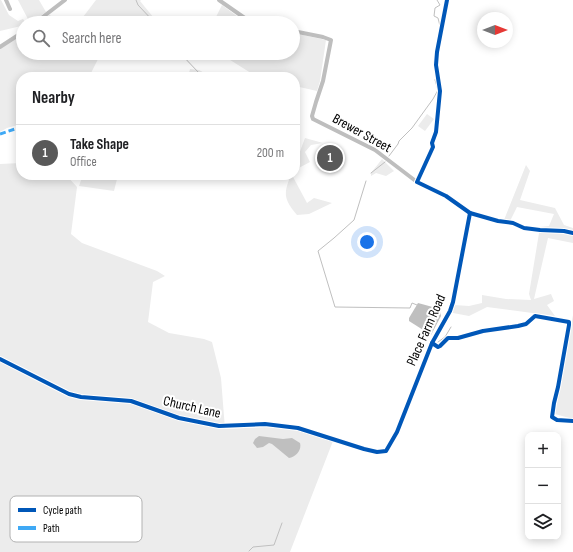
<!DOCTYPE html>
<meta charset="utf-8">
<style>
:root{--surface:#fff;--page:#f6f6f6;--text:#202124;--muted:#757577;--line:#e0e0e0;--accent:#595959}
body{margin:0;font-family:"Sofia Sans Condensed",sans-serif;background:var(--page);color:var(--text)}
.controls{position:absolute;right:12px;bottom:12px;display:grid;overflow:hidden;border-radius:8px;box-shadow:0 2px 10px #0003}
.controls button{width:36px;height:36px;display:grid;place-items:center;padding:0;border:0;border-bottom:1px solid var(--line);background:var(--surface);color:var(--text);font:20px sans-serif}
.compass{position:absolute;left:477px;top:12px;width:36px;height:36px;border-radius:50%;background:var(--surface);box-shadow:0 2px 10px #0003;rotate:90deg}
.you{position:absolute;left:367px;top:242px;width:14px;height:14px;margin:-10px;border:3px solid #fff;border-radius:50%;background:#1a73e8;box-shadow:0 0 0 6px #1a73e833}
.badge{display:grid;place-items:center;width:26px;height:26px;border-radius:50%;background:var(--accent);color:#fff;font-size:13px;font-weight:700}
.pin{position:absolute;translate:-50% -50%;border:2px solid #fff;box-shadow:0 1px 4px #0006}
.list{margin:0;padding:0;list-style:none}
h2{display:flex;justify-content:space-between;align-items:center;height:52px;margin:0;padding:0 16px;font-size:17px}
h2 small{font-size:13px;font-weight:400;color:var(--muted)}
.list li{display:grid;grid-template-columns:26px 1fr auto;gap:12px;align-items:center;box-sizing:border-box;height:56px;padding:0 16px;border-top:1px solid var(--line)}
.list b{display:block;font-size:15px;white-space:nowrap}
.list p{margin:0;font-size:13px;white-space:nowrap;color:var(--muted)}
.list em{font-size:13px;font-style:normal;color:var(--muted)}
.icon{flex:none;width:22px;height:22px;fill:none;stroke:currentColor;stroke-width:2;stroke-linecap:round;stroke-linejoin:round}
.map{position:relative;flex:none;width:573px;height:552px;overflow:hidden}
.search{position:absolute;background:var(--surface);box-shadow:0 2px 10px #0003;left:16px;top:16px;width:284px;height:44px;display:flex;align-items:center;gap:10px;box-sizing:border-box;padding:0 14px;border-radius:22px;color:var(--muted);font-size:15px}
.panel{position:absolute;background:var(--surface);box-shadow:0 2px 10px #0003;left:16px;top:72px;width:284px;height:108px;border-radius:16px}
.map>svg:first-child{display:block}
.green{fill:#ececec}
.water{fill:#bfbfbf}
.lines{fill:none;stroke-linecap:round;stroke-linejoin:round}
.stream{stroke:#bfbfbf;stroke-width:1}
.minor{stroke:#bebebe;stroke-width:4}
.quiet{stroke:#3fa9f5;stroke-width:3;stroke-dasharray:6 3;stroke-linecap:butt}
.cycleway-casing{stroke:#fff;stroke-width:6}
.cycleway{stroke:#0057b8;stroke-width:4}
.labels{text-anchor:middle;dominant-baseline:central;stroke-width:4;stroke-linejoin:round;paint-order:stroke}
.street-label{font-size:14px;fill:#000;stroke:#fff}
.key{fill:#fff;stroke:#b2b2b2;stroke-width:1}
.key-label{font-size:11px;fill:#000}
</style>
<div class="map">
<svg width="573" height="552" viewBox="0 0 573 552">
<rect width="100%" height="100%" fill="#fff"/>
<g class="green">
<path d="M 0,0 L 1,0 L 9,15 L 18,21 L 23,19 L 26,23 L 23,23 L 23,29 L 21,26 L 0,31 Z"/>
<path d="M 18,0 L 39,0 L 46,12 L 30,23 Z"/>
<path d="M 96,0 L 141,0 L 140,1 L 158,23 L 82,23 L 80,21 Z"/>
<path d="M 222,5 L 246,23 L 248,23 L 213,23 Z"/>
<path d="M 49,15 L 67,23 L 38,23 Z"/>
<path d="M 23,33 L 23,53 L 101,53 L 89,77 L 21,77 L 21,124 L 7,128 L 0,132 L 0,49 Z"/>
<path d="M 293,33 L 326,40 L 320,81 L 317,91 L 295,86 L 295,77 L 257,77 L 219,53 L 293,53 Z"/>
<path d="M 133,53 L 165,53 L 140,60 Z"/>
<path d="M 190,69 L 199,70 L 208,75 L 222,77 L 207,77 L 199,73 L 195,77 L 188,77 Z"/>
<path d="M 427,114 L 434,119 L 425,131 L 418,126 Z"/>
<path d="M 305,138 L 323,143 L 311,145 L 305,152 L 310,162 L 295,170 L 295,165 Z"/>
<path d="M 382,159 L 394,171 L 386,176 L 376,173 L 371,176 L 371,173 Z"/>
<path d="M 21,163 L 21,175 L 66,175 L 77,187 L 71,234 L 82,243 L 157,271 L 165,276 L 153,282 L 148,322 L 169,333 L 204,339 L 212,342 L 221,378 L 225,429 L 266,427 L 288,428 L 333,441 L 290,552 L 0,552 L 0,164 Z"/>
<path d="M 526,165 L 530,171 L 520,200 L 555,208 L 564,225 L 573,228 L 573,243 L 548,238 L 534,299 L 551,294 L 554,301 L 547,305 L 555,316 L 487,307 L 469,316 L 453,313 L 454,305 L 469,306 L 482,303 L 482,295 L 506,299 L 531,300 L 529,294 L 540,227 L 549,226 L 554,214 L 517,207 L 510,221 L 504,220 Z"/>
<path d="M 83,175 L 118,175 L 114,191 L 79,186 Z"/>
<path d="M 291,175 L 292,175 L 307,203 L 314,198 L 332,203 L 309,214 L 297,215 C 284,199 283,194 291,175 Z"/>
<path d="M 573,315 L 573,419 L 555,414 Z"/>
</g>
<g class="water">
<path d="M 418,303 L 440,309 L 441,316 L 431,335 L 409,321 L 409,318 Z"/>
<path d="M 259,436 L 283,439 L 292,438 L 300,443 C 302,450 296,457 289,458 L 272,444 L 269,443 L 263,447 L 257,448 L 253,443 L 255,439 Z"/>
</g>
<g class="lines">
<g class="stream">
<path d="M 136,0 L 138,5 L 155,23"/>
<path d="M 180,53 L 199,73"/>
<path d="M 389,156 L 398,144 L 399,141 L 412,128 L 433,99 L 438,90 L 435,80 L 436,77 L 434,63 L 440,26 L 438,18 L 434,16 L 435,8 L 440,5 L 437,0"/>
<path d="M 371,173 L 385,162"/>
<path d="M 366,181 L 354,220 L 334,238 L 318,251 L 335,307 L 410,308 L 412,303 L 417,305"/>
<path d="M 438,342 L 445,337 L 451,327"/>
<path d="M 249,551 L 253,547 L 274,545 L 282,523"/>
</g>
<g class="minor">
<path d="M 6,0 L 10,9"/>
<path d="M 219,0 L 249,21 L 259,23"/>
<path d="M 35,23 L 65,0"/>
<path d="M 293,31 L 323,37 L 331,40 L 323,81 L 316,102 L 312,116 L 313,119 L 375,150 L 417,182 L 446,196 L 470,213 L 498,221 L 513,223 L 524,228 L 540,230 L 564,231 L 573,233"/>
<path d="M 0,47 L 23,32"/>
<path d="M 0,359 L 69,394 L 81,397 L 131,401 L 179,418 L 219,426 L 265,424 L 298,428 L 364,449 L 377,452 L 386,451 L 397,432 L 432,343 L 450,311 L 453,302 L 470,213"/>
</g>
<path class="quiet" d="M 0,134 L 21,127"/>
<g class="cycleway-casing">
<g id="cycleway">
<path d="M 447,0 L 437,52 L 436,65 L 440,91 L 436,132 L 432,143 L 433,147 L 417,182 L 446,196 L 470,213 L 498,221 L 513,223 L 524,228 L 540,230 L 564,231 L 573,233"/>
<path d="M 432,343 L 438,347 L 440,346 L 448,338 L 458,338 L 483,331 L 518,326 L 526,324 L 535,316 L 569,322 L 569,325 L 558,387 L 554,403 L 552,417 L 557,420 L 573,421"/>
<path d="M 0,359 L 69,394 L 81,397 L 131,401 L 179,418 L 219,426 L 265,424 L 298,428 L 364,449 L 377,452 L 386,451 L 397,432 L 432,343 L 450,311 L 453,302 L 470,213"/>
</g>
</g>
<use href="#cycleway" class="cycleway"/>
</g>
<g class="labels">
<g class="street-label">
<text transform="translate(362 133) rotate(29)">Brewer Street</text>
<text transform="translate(426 330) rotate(-66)">Place Farm Road</text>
<text transform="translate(192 407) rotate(13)">Church Lane</text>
</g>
</g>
<rect x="10" y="496" width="132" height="46" rx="6" class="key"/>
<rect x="18" y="508" width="18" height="4" fill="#0057b8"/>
<rect x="18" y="526" width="18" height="4" fill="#3fa9f5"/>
<g class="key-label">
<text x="43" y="514">Cycle path</text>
<text x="43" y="532">Path</text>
</g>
</svg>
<div class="controls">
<button>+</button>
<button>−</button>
<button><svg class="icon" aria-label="layers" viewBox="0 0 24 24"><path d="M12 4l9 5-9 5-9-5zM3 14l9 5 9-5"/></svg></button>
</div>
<svg class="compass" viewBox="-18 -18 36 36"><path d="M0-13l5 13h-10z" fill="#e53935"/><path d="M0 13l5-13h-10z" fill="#757577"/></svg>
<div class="you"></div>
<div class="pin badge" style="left:330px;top:158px">1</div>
<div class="search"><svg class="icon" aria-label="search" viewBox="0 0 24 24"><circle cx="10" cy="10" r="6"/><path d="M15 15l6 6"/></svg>Search here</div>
<section class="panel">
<h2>Nearby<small></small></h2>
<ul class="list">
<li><span class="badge">1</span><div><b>Take Shape</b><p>Office</p></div><em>200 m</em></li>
</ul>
</section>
</div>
